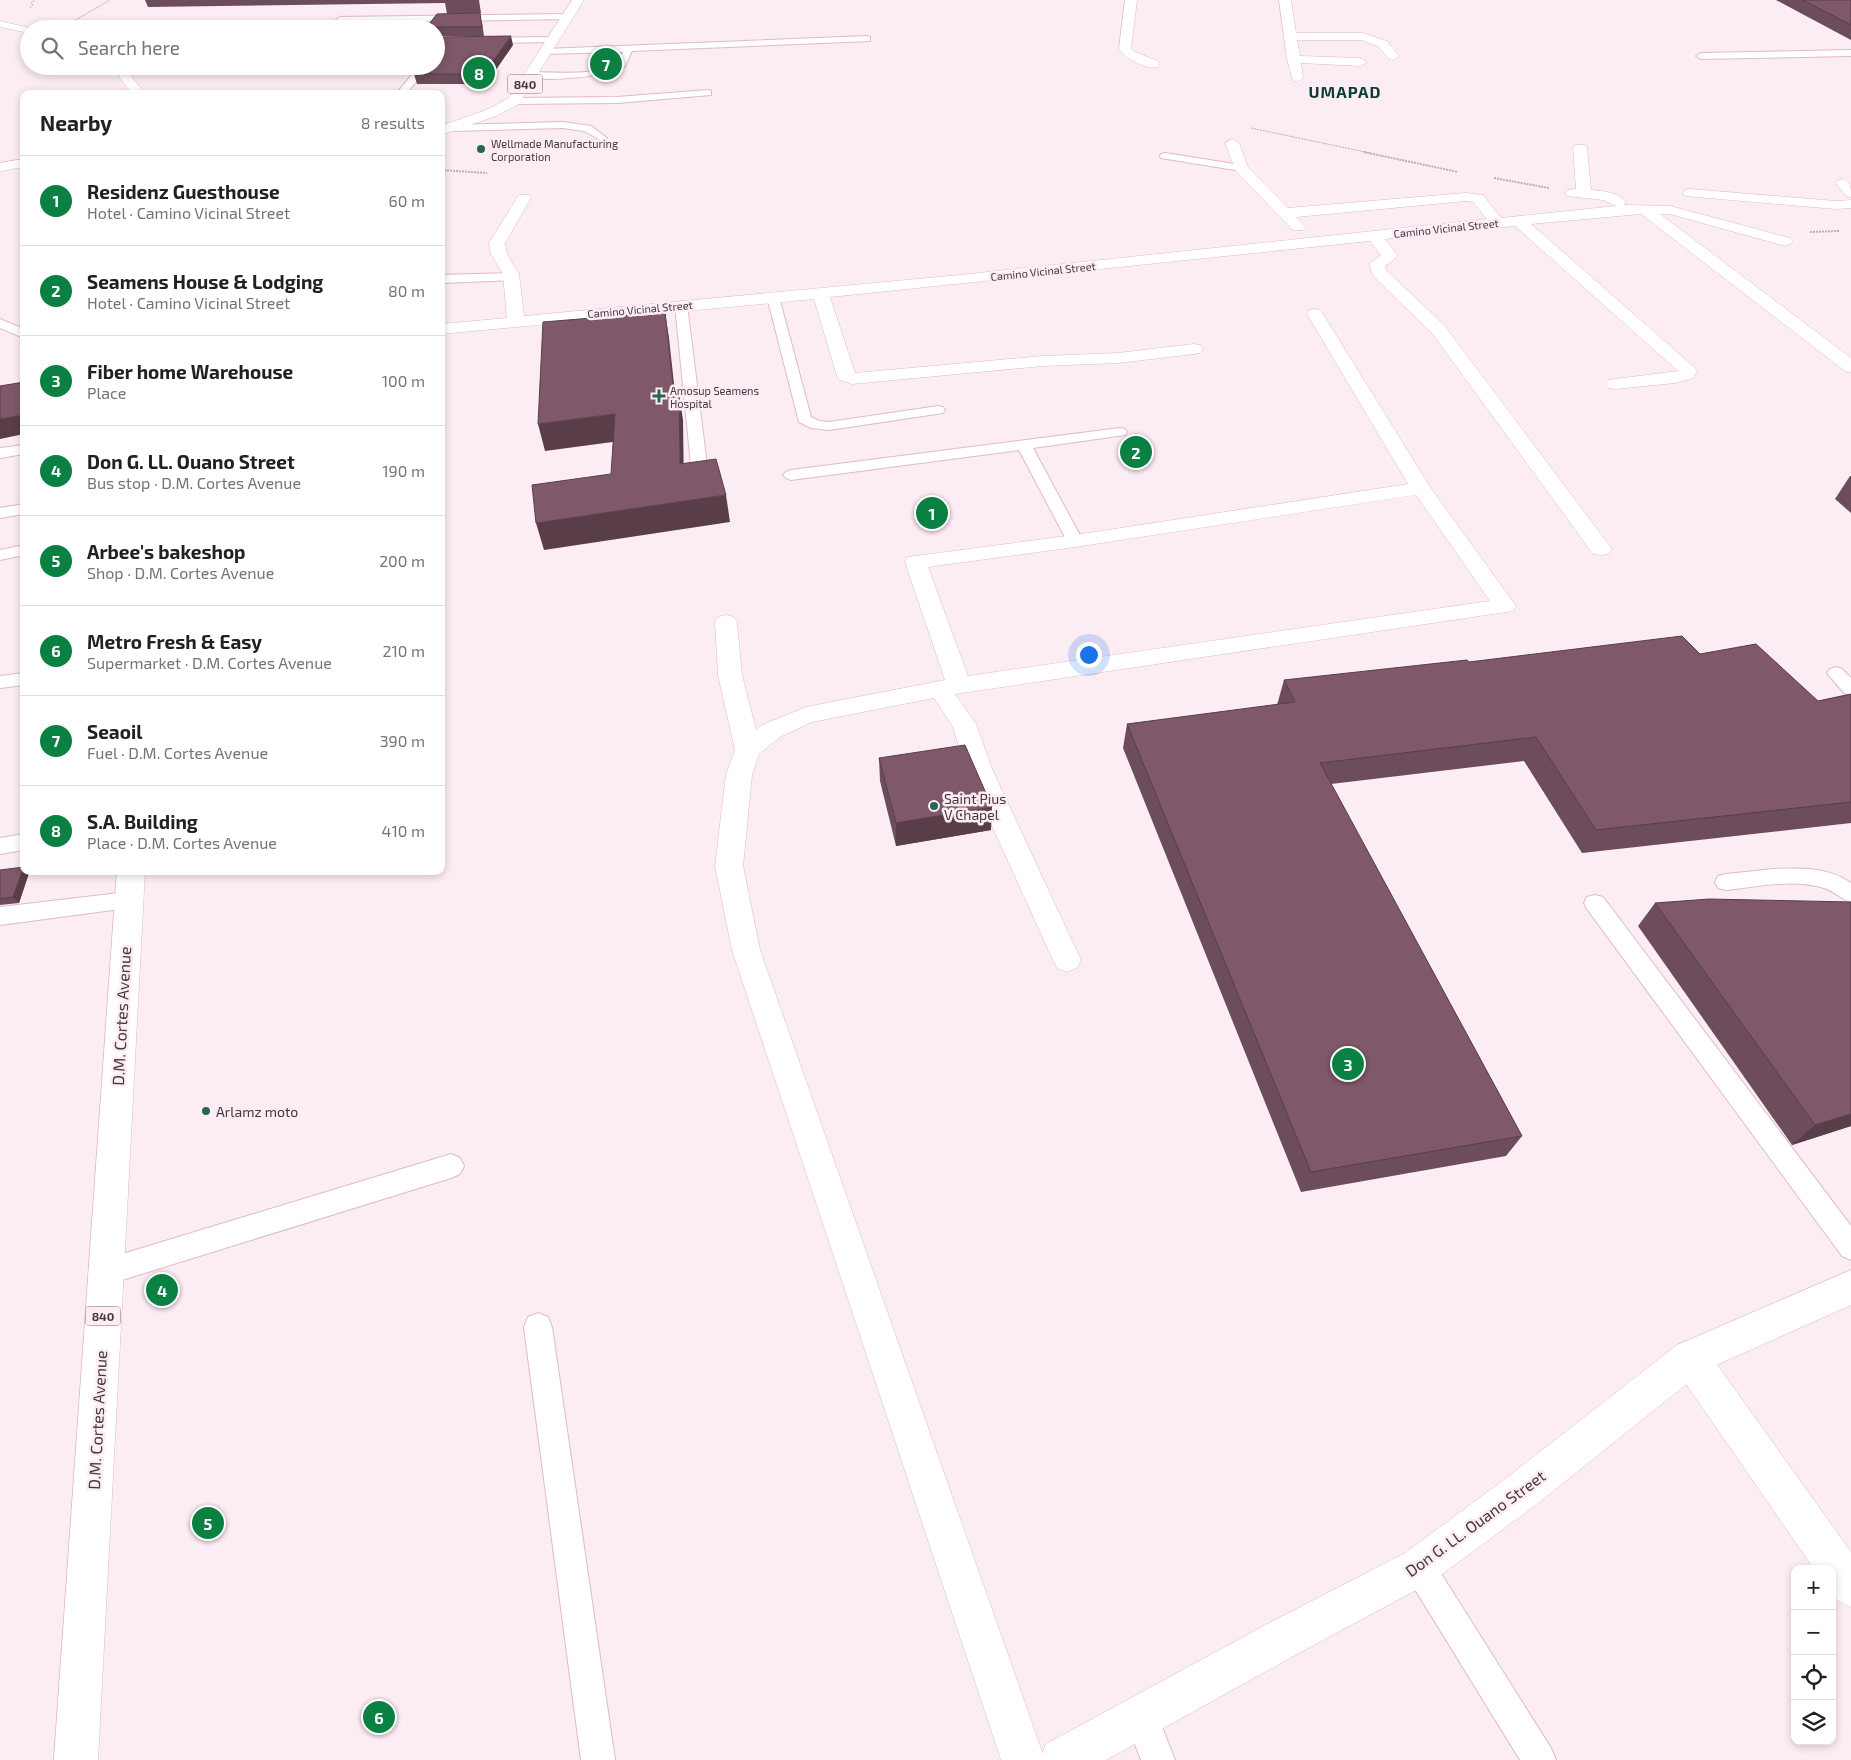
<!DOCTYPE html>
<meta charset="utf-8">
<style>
:root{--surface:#fff;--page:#f2f2f2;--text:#202124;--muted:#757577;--line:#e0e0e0;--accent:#0b8043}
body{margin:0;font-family:"Exo 2",sans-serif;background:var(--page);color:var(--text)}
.controls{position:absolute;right:15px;bottom:15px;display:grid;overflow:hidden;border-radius:10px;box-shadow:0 2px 8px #0003}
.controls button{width:45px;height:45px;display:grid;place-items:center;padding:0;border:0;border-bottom:1px solid var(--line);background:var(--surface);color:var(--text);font:25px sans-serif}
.you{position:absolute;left:1088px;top:654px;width:18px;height:18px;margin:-12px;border:4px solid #fff;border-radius:50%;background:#1a73e8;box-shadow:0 0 0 8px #1a73e833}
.badge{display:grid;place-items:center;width:32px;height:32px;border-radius:50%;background:var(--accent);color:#fff;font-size:16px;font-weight:700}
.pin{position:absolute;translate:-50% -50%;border:2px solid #fff;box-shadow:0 1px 5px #0006}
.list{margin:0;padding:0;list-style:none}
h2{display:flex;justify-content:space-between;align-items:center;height:65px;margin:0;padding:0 20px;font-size:21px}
h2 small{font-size:16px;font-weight:400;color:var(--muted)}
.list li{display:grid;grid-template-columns:32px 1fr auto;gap:15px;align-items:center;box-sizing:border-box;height:90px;padding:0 20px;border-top:1px solid var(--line)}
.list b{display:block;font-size:19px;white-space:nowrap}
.list p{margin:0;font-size:16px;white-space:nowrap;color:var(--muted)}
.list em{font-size:16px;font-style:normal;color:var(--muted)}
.icon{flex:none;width:28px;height:28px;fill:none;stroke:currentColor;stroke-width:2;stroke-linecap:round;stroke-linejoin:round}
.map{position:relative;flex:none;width:1851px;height:1760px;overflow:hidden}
.search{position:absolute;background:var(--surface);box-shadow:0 2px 8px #0003;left:20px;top:20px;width:425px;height:55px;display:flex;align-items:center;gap:12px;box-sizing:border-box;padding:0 18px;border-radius:28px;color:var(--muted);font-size:19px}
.panel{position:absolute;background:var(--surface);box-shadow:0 2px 8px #0003;left:20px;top:90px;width:425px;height:785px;border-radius:10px}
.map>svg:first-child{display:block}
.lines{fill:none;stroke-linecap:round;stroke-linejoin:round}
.lane-casing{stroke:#e0bacb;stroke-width:2}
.street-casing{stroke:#e0bacb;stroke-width:1}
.secondary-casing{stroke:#e0bacb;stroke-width:1}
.highway-casing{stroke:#e0bacb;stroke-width:1}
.path-far1{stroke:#beaeb5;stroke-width:1;stroke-dasharray:2 1;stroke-linecap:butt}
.path{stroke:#beaeb5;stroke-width:2;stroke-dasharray:2 1;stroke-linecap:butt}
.lane{fill:#fff;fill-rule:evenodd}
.street{fill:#fff;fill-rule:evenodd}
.secondary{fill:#fff;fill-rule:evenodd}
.highway{fill:#fff;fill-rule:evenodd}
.wall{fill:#6d4c5b}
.shaded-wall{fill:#593e4a}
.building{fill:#7f586a;stroke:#593e4a}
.poi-dot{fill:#286651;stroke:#fcecf3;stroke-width:2}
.labels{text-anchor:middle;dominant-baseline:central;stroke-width:5;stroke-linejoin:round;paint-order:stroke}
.far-poi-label{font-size:11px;fill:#47383f;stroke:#fcecf3;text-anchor:start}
.far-street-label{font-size:11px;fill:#47383f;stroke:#fcecf3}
.shield{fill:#fcecf3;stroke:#7d6e75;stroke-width:1}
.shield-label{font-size:12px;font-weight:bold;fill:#47383f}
.poi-label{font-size:14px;fill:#47383f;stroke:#fcecf3;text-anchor:start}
.far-district-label{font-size:16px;font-weight:bold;letter-spacing:1px;fill:#0a3f2f;stroke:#fcecf3}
.near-street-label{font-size:16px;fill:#47383f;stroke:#fcecf3}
</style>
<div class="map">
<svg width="1851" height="1760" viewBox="0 0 1851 1760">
<rect width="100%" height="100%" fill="#fcecf3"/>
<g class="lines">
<g class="lane-casing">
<g id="lane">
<path d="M 567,14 L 571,17 L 570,19 L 340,23 L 336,20 L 340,17 Z"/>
<path d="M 867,36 L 870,37 L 870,41 L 632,51 L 625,66 C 613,76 536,84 525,75 L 530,72 C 553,72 600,77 619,62 L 623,52 L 542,54 L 542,50 L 545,49 Z"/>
<path d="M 553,37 L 556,38 L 556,42 L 436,44 L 436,38 Z"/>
<path d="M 1851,50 L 1851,56 L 1701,59 L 1696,56 L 1701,53 Z"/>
<path d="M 419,66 L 429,66 L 406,94 L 396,94 Z"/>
<path d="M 708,90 L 711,91 L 711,95 L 617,103 L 514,104 L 509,101 L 514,98 L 617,97 Z"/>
<path d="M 563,122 L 591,126 L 607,138 L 602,141 L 584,131 L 563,128 L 451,131 L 446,128 L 451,125 Z"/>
<path d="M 1165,153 L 1241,165 L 1246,168 L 1241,171 L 1161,158 L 1160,156 L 1161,154 Z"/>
<path d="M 511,273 L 515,274 L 517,277 L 515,280 L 441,283 L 441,275 Z"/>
<path d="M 773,293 L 779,297 L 811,417 L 819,421 L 829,422 L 938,406 L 943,407 L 945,410 L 943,413 L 829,430 L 811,428 L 799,422 L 767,297 Z"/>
<path d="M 681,301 L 687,305 L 707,465 L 704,468 L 694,468 L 691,465 L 675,305 Z"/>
<path d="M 0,319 L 24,329 L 24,338 L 0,328 Z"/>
<path d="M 1120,428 L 1125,429 L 1127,432 L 1125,435 L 1033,448 L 1083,541 L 1081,544 L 1069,544 L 1067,541 L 1019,450 L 791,480 L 786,478 L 783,475 L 786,472 L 791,470 Z"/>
<path d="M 24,445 L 24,454 L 0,458 L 0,448 Z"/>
<path d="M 24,504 L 24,514 L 0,518 L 0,508 Z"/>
<path d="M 24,545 L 24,555 L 0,560 L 0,550 Z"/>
<path d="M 1836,667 L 1842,669 L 1851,678 L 1851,695 L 1844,693 L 1827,673 L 1830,669 Z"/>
<path d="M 24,673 L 24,685 L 0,688 L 0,676 Z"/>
<path d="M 24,834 L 24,850 L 0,854 L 0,838 Z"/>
<path d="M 1774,869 C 1800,868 1829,867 1851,883 L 1851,902 C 1841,899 1834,891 1824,888 C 1793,878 1757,887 1726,890 L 1718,888 L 1715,882 L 1718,876 L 1726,874 Z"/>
<path d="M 128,892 L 136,894 L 139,900 L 136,906 L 128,908 L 0,925 L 0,907 Z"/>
<path d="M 1595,895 L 1603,897 L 1851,1226 L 1851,1260 L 1842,1256 L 1587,909 L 1584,903 L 1587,897 Z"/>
<path d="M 451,1154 L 460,1158 L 464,1166 L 460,1174 L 451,1178 L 106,1285 L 96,1281 L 93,1272 L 96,1263 L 106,1259 Z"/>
<path d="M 538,1313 L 548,1317 L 552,1327 L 615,1760 L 581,1760 L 524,1327 L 528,1317 Z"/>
<path d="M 1419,1551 L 1430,1556 L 1551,1748 L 1556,1760 L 1520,1760 L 1408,1578 L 1403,1567 L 1408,1556 Z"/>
<path d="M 1141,1699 L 1153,1704 L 1175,1760 L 1141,1760 L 1124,1716 L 1129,1704 Z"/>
</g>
</g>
<g class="street-casing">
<g id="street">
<path d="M 1125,0 L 1137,0 L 1131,48 L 1135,52 L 1158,61 L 1160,64 L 1158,67 C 1146,70 1126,59 1119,49 Z"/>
<path d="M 1279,0 L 1291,0 L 1296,33 L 1363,33 L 1387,41 L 1399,56 L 1393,60 L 1389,59 L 1379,47 L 1362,40 L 1297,40 L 1300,56 L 1361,58 L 1367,62 L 1361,66 L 1301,63 L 1303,78 L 1297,82 L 1293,81 L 1287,59 Z"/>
<path d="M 0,21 L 34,29 L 29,29 L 29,33 L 0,27 Z"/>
<path d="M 115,66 L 127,66 L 132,77 L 145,94 L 132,94 L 120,78 Z"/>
<path d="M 1232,139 L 1239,143 L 1248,167 L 1288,208 L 1466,193 L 1483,195 L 1501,218 L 1616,206 L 1603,200 L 1567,196 L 1565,193 L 1567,190 L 1576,189 L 1573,148 L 1575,145 L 1585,145 L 1587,148 L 1591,190 C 1603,191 1619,192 1626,202 L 1624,205 L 1670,206 L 1790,238 L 1793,241 L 1790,244 L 1785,246 L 1670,214 L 1660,214 L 1851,358 L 1851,372 L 1845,371 L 1641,214 L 1531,224 L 1694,367 L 1697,371 L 1693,378 L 1675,383 L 1615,389 L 1609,388 L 1606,384 L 1609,380 L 1615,379 L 1678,371 L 1515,226 L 1385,239 L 1398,256 L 1385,266 L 1387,271 L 1444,325 L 1612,549 L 1609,554 L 1601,555 L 1593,554 L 1432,333 L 1373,276 L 1369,264 L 1381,255 L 1370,241 L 830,297 L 855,373 L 1043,356 L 1118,353 L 1194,344 L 1200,345 L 1203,349 L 1200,353 L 1194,354 L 1118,363 L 1043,366 L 852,384 L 840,380 L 837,376 L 814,299 L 441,334 L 441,324 L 507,318 L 503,274 L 491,254 L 489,243 L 519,195 L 529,195 L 531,198 L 505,243 L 507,254 L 519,274 L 524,316 L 960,275 L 1487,219 L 1473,202 L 1466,201 L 1296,217 L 1306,227 L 1303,230 L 1293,230 L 1236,171 L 1225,143 Z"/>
<path d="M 24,159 L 24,167 L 0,171 L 0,163 Z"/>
<path d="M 1843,179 C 1851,181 1851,189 1851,197 L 1846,196 L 1836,183 L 1838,180 Z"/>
<path d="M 1690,189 L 1836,201 L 1851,200 L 1851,208 L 1836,209 L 1685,196 L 1683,193 L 1685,190 Z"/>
<path d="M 1315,309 L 1321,310 L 1323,314 L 1430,487 L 1516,606 L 1513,611 L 955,694 L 976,724 L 993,771 L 1081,960 L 1077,968 L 1067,972 L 1057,968 L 1053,960 L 967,771 L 952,725 L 934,698 L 812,722 L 780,737 L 759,754 L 752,775 L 743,866 L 760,950 L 1045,1760 L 1001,1760 L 732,950 L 715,866 L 726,775 L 735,750 L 718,675 L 715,622 L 718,617 L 726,615 L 734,617 L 737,622 L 742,675 L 756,730 L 762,725 L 806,707 L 945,680 L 905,562 L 908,557 L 1075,535 L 1408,484 L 1307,314 L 1309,310 ZM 1416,495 L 1490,601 L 968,676 L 928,567 L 1075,547 Z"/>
<path d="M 1690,1340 L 1703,1345 L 1851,1552 L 1851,1607 C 1827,1597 1832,1593 1832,1569 L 1814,1569 L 1677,1371 L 1672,1358 L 1677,1345 Z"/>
</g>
</g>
<g class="secondary-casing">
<path id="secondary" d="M 1851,1270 L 1851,1305 L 1703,1371 L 1537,1504 L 1433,1581 L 1301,1652 L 1106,1760 L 1040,1760 L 1046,1744 L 1271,1622 L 1405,1553 L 1509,1476 L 1677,1345 Z"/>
</g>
<g class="highway-casing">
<g id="highway">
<path d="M 572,0 L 584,0 L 519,104 L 496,116 L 441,135 L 441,126 L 486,110 L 509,98 Z"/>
<path d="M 117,871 L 145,871 L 98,1760 L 54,1760 Z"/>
</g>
</g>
<g class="path-far1">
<path d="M 30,8 L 33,5 L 31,3 L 35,0"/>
<path d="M 60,29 L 110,0"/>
<path d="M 1251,128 L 1370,153"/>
</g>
<g class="path">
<path d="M 1364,152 L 1458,172"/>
<path d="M 441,170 L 487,173"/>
<path d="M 1494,178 L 1549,188"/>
<path d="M 1810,232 L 1839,231"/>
</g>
<use href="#lane" class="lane"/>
<use href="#street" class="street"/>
<use href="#secondary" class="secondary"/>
<use href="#highway" class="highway"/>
</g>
<g class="wall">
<path d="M 145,0 L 479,0 L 481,13 L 447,14 L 445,3 L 148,7 Z"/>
<path d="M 1776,0 L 1851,0 L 1851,40 Z"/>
<path d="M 437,14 L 482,22 L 484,36 L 436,36 L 436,29 L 425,29 Z"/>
<path d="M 513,45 L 486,84 L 417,84 L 414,74 Z"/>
<path d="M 1850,476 L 1851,476 L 1851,513 L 1835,499 Z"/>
<path d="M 1700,654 L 1818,701 L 1851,694 L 1851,823 L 1582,853 L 1524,761 L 1331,784 L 1522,1136 L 1506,1156 L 1301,1192 L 1123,748 L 1127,724 L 1277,705 L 1284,680 L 1469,662 Z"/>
<path d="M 879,758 L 991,830 L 896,846 L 880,781 Z"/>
<path d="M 0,870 L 28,871 L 29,873 L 19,903 L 0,905 Z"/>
<path d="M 1851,902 L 1851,1126 L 1792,1145 L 1638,926 L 1655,903 Z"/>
</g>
<g class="shaded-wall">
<path d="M 511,36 L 513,45 L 486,84 L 484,74 Z"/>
<path d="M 665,312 L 669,338 L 678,421 L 674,394 Z"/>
<path d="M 679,394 L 683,420 L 684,491 L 680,464 Z"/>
<path d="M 615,414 L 620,441 L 545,451 L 538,424 Z"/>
<path d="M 24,415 L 24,434 L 0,439 L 0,419 Z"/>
<path d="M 726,495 L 730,522 L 544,550 L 536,523 Z"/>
<path d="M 992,807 L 991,830 L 896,846 L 896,823 Z"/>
<path d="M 24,868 L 24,871 L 28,871 L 29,873 L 19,903 L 13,897 Z"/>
<path d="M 1851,1114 L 1851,1126 L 1792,1145 L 1815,1125 Z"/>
</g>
<g class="building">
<path d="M 1803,0 L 1851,0 L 1851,25 Z"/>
<path d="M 480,13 L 482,27 L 434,27 L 433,29 L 425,29 L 437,14 Z"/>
<path d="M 511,36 L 484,74 L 414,74 L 421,66 L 436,66 L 436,37 Z"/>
<path d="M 665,312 L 674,394 L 679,394 L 680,464 L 716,459 L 726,495 L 536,523 L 532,485 L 611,474 L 615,414 L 538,424 L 543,322 Z"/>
<path d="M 24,382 L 24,415 L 0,419 L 0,386 Z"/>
<path d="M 1682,636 L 1700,654 L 1756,644 L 1818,701 L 1851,694 L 1851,802 L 1596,830 L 1536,737 L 1320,763 L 1522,1136 L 1311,1172 L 1127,724 L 1295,702 L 1284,680 L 1467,660 L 1469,662 Z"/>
<path d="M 965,745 L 992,807 L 896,823 L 879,758 Z"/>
<path d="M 24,867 L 13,897 L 0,899 L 0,870 Z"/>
<path d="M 1709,899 L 1851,902 L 1851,1114 L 1815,1125 L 1655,903 Z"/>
</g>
<g class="poi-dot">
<circle cx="481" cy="149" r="5"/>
<path d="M656.5 388.5h5v5h5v5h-5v5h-5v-5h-5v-5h5z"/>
<circle cx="934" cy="806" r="5"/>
<circle cx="206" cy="1111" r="5"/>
</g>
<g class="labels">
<g class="far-poi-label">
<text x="491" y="143">Wellmade Manufacturing<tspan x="491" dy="13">Corporation</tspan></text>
<text x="670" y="390">Amosup Seamens<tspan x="670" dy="13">Hospital</tspan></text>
</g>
<g class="far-street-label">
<text transform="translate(1446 228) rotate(-6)">Camino Vicinal Street</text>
<text transform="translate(1043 271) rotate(-6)">Camino Vicinal Street</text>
<text transform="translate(640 309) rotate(-5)">Camino Vicinal Street</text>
</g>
<g class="shield">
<rect x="507.5" y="74.5" width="35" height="19" rx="4"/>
<rect x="85.5" y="1306.5" width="35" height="19" rx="4"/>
</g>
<g class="shield-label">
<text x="525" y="84">840</text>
<text x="103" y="1316">840</text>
</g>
<g class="poi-label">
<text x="944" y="798">Saint Pius<tspan x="944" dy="16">V Chapel</tspan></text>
<text x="216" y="1111">Arlamz moto</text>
</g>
<g class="far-district-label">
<text x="1345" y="91">UMAPAD</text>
</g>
<g class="near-street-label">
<text transform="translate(121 1016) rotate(-87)">D.M. Cortes Avenue</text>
<text transform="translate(97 1420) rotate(-87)">D.M. Cortes Avenue</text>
<text transform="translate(1475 1523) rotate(-36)">Don G. LL. Ouano Street</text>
</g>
</g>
</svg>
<div class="controls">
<button>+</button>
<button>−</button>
<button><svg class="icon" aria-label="locate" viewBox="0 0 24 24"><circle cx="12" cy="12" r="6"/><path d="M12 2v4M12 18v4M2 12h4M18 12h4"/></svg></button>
<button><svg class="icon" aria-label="layers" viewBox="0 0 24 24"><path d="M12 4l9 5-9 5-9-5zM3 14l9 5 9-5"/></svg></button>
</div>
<div class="you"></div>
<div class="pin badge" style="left:932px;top:513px">1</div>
<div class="pin badge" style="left:1136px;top:452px">2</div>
<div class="pin badge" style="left:1348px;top:1064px">3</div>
<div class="pin badge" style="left:162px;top:1290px">4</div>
<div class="pin badge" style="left:208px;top:1523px">5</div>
<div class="pin badge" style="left:379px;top:1717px">6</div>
<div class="pin badge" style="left:606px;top:64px">7</div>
<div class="pin badge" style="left:479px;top:73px">8</div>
<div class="search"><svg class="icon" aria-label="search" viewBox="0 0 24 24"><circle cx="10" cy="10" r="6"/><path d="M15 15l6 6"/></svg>Search here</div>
<section class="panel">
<h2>Nearby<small>8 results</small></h2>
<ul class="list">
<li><span class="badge">1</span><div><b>Residenz Guesthouse</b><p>Hotel · Camino Vicinal Street</p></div><em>60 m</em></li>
<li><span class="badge">2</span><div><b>Seamens House &amp; Lodging</b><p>Hotel · Camino Vicinal Street</p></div><em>80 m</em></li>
<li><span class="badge">3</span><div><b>Fiber home Warehouse</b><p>Place</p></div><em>100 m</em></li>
<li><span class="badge">4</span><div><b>Don G. LL. Ouano Street</b><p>Bus stop · D.M. Cortes Avenue</p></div><em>190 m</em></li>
<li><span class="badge">5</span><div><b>Arbee's bakeshop</b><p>Shop · D.M. Cortes Avenue</p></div><em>200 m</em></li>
<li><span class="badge">6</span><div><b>Metro Fresh &amp; Easy</b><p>Supermarket · D.M. Cortes Avenue</p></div><em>210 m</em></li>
<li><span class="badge">7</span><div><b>Seaoil</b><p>Fuel · D.M. Cortes Avenue</p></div><em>390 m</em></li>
<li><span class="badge">8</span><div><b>S.A. Building</b><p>Place · D.M. Cortes Avenue</p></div><em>410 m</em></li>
</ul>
</section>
</div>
